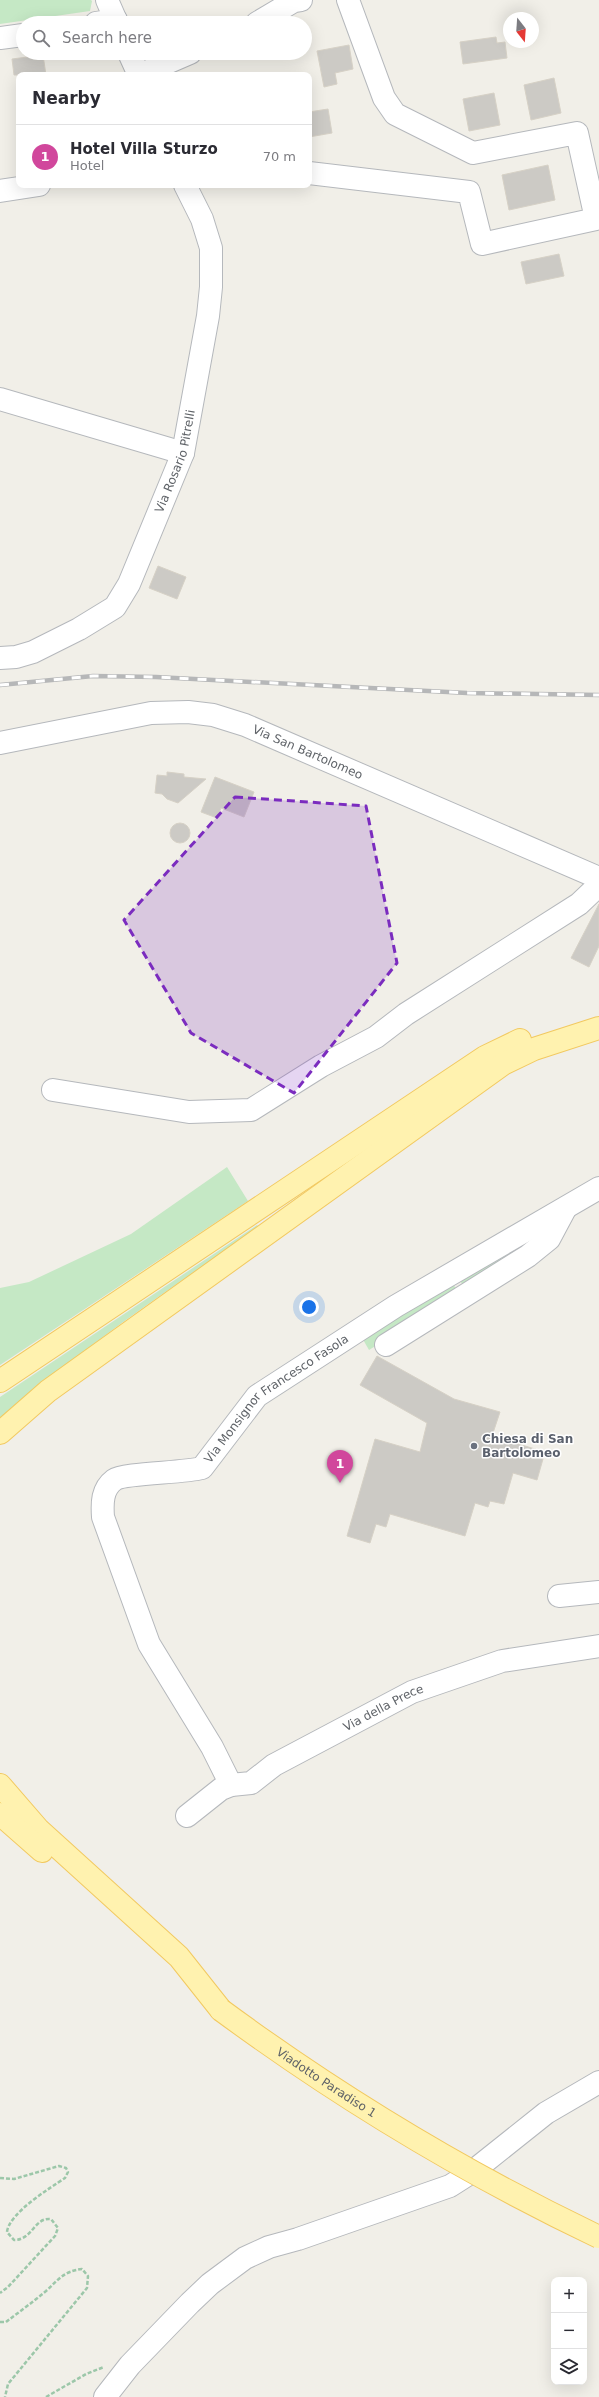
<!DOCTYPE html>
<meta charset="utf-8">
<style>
:root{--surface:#fff;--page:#f2f2f3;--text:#2b2b33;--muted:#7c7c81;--line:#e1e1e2;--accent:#1a73e8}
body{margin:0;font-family:"DejaVu Sans",sans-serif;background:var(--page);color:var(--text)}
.controls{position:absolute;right:12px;bottom:12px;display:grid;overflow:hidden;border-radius:8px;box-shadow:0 4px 16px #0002}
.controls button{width:36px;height:36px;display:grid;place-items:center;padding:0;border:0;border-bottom:1px solid var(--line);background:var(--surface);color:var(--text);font:20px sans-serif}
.compass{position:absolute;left:503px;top:12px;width:36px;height:36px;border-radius:50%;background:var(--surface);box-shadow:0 4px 16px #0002;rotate:163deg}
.you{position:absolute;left:309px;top:1307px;width:14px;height:14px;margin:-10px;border:3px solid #fff;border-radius:50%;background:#1a73e8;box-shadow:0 0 0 6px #1a73e833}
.badge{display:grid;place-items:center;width:26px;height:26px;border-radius:50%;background:var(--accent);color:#fff;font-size:13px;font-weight:700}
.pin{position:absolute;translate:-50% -33px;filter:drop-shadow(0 1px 2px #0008)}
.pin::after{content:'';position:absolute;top:21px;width:14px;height:12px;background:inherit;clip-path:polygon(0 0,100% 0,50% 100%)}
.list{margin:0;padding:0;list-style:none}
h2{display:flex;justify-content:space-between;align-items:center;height:52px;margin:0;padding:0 16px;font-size:17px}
h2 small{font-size:13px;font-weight:400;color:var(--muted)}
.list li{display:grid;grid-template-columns:26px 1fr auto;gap:12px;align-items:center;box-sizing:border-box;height:64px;padding:0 16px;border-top:1px solid var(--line)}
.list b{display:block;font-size:15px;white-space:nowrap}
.list p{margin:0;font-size:13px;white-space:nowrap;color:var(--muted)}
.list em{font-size:13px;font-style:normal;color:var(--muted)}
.icon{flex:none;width:22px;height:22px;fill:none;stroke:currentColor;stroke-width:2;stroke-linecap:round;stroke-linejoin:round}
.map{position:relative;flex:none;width:599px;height:2397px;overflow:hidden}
.search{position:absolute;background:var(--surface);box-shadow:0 4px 16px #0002;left:16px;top:16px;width:296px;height:44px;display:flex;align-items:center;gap:10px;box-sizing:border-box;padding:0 14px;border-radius:22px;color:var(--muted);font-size:15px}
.panel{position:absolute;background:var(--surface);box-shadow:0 4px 16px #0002;left:16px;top:72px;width:296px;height:116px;border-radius:8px}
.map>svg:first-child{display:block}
.green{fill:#c5e8c5}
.building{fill:#cccac5;stroke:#d6d1c6}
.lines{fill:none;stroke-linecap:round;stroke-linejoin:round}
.minor-casing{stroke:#b5b8bc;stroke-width:24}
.major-casing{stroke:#f2c960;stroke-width:24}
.path{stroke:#9cc7a9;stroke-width:2.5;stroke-dasharray:4 2;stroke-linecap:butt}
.minor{stroke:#fff;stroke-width:22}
.major{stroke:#fff2af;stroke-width:22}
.rail-casing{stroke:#b6b7b8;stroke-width:4.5}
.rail{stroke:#fff;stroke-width:3;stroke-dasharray:9;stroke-linecap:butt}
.major-bridge-casing{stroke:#f2c960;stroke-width:24;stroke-linecap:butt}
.major-bridge{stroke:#fff2af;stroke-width:22}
.marked{fill:#7b2cbf;fill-opacity:0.2;stroke:#7b2cbf;stroke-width:3;stroke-dasharray:8 5;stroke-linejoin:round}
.worship-dot{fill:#6b7280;stroke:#fff;stroke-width:1.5}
.labels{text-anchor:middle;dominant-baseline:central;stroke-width:3;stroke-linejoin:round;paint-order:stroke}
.street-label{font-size:12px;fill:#5f6368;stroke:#fff}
.worship-label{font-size:12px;font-weight:bold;fill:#5b616d;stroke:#fff;text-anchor:start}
</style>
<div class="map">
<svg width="599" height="2397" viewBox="0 0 599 2397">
<rect width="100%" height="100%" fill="#f1efe8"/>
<g class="green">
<path d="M 0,0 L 91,0 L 92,1 L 90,11 L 0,24 Z"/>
<path d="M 227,1167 L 248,1201 L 0,1365 L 0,1288 L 29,1282 L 131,1234 Z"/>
<path d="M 257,1225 L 259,1227 C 170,1289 80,1348 0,1421 L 0,1397 Z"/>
<path d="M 536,1235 L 538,1239 L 465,1289 L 458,1277 Z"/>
<path d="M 451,1281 L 459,1293 L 369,1350 L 361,1336 Z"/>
</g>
<g class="building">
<path d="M 496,37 L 497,43 L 505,42 L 507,58 L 463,64 L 460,42 Z"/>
<path d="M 349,45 L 353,69 L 335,73 L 337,84 L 324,87 L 317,51 Z"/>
<path d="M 43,55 L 46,75 L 14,75 L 12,59 Z"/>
<path d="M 554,78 L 561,113 L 531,120 L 524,85 Z"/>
<path d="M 494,93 L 500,125 L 469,131 L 463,99 Z"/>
<path d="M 328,109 L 332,133 L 309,137 L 309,112 Z"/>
<path d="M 548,165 L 555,200 L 509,210 L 502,175 Z"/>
<path d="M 559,254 L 564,276 L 526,284 L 521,262 Z"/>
<path d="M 158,566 L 186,577 L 177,599 L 149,588 Z"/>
<path d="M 167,772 L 184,774 L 184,777 L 206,779 L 178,803 L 167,799 L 162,794 L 155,793 L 157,775 L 167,776 Z"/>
<path d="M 215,777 L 254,792 L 244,817 L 221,808 L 217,818 L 201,812 Z"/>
<circle cx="180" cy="833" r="10"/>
<path d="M 599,904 L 599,946 L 589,967 L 571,958 Z"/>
<path d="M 377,1356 L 454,1399 L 500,1412 L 492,1436 L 545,1452 L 537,1480 L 513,1473 L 504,1504 L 490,1501 L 488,1507 L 475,1503 L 465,1536 L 390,1514 L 386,1527 L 376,1524 L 370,1543 L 347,1536 L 375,1439 L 420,1452 L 427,1423 L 360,1385 Z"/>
</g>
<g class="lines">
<g class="minor-casing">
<g id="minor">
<path d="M 107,0 L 117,23"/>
<path d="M 96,23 L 116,20"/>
<path d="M 257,23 L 294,1 L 301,0"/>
<path d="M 0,38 L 23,35"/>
<path d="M 129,53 L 139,75"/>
<path d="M 139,75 L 190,53"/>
<path d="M 309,173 L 469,192 L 482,244 L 596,219 L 577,133 L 473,153 L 395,114 L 384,98 L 348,0"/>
<path d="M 0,191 L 39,185"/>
<path d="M 0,399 L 183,453"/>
<path id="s1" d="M 0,658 L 16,657 L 33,652 L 79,629 L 115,607 L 129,584 L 183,453 L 208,316 L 211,287 L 211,248 L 202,219 L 185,185"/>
<path id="s2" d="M 0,743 L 151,713 L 188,712 L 213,715 L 245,725 L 599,878"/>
<path d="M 53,1090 L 189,1112 L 251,1110 L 321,1066 L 376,1037 L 406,1014 L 579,904 L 599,885"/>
<path d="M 386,1345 L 528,1256 L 549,1239 L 565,1209"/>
<path d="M 559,1596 L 599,1592"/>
<path id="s3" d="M 231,1785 L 212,1747 L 149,1644 L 103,1517 C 102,1503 102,1489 114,1480 C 124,1473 183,1473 202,1468 L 257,1396 L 396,1306 L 599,1188"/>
<path id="s4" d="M 187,1816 L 221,1789 L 231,1785 L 251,1783 L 274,1765 L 412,1692 L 502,1661 L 599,1646"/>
<path d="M 105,2397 L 130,2365 L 190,2303 L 210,2284 L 245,2258 L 269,2247 L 298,2239 L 450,2186 L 472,2172 L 546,2113 L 599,2082"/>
</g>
</g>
<g class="major-casing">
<g id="major">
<path d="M 0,1381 L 485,1057 L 520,1040"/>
<path d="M 0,1433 L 48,1391 L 503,1064 L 534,1049 L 599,1028"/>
<path d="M 0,1785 L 39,1830 L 179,1957 L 221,2010"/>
<path d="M 0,1814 L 42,1851"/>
</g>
</g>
<g class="path">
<path d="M 0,2178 L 14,2179 L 59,2166 L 66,2168 L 68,2172 L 65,2178 C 50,2188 9,2213 7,2232 L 14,2240 C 33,2240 34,2217 51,2219 L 58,2228 L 55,2236 L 8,2287 L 0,2293"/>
<path d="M 0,2322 L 6,2322 C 19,2312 33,2302 46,2291 C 58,2280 64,2271 82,2269 L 88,2276 L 87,2288 L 8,2384 L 5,2397"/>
<path d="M 46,2397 L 86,2374 L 104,2367"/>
</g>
<use href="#minor" class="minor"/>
<use href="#major" class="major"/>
<g class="rail-casing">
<path id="rail" d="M 0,685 L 93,676 L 156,677 L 467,693 L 599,695"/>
</g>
<use href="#rail" class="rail"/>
<g class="major-bridge-casing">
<g id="major-bridge">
<path id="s5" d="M 221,2010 C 339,2097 467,2174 599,2237"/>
</g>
</g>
<use href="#major-bridge" class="major-bridge"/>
</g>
<path class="marked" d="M 235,797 L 366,806 L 397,963 L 294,1093 L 191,1033 L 124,920 Z"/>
<circle class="worship-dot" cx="474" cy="1446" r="4"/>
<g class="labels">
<g class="street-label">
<text stroke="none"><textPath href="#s1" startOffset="286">Via Rosario Pitrelli</textPath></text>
<text stroke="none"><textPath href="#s2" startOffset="318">Via San Bartolomeo</textPath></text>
<text stroke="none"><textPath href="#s3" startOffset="531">Via Monsignor Francesco Fasola</textPath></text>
<text stroke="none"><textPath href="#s4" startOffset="227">Via della Prece</textPath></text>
<text stroke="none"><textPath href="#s5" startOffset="128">Viadotto Paradiso 1</textPath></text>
</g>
<g class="worship-label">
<text x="482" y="1439">Chiesa di San<tspan x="482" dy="14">Bartolomeo</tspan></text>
</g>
</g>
</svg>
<div class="controls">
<button>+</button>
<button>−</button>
<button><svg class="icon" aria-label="layers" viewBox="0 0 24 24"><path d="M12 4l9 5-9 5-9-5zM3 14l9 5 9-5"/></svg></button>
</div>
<svg class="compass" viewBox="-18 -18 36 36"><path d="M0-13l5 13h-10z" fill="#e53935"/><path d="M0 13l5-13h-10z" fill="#7c7c81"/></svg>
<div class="you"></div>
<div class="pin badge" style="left:340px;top:1483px;background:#d1479c">1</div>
<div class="search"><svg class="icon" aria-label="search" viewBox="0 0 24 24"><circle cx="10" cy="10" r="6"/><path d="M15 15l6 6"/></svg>Search here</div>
<section class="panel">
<h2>Nearby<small></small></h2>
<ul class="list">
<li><span class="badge" style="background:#d1479c">1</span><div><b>Hotel Villa Sturzo</b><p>Hotel</p></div><em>70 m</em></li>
</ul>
</section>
</div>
